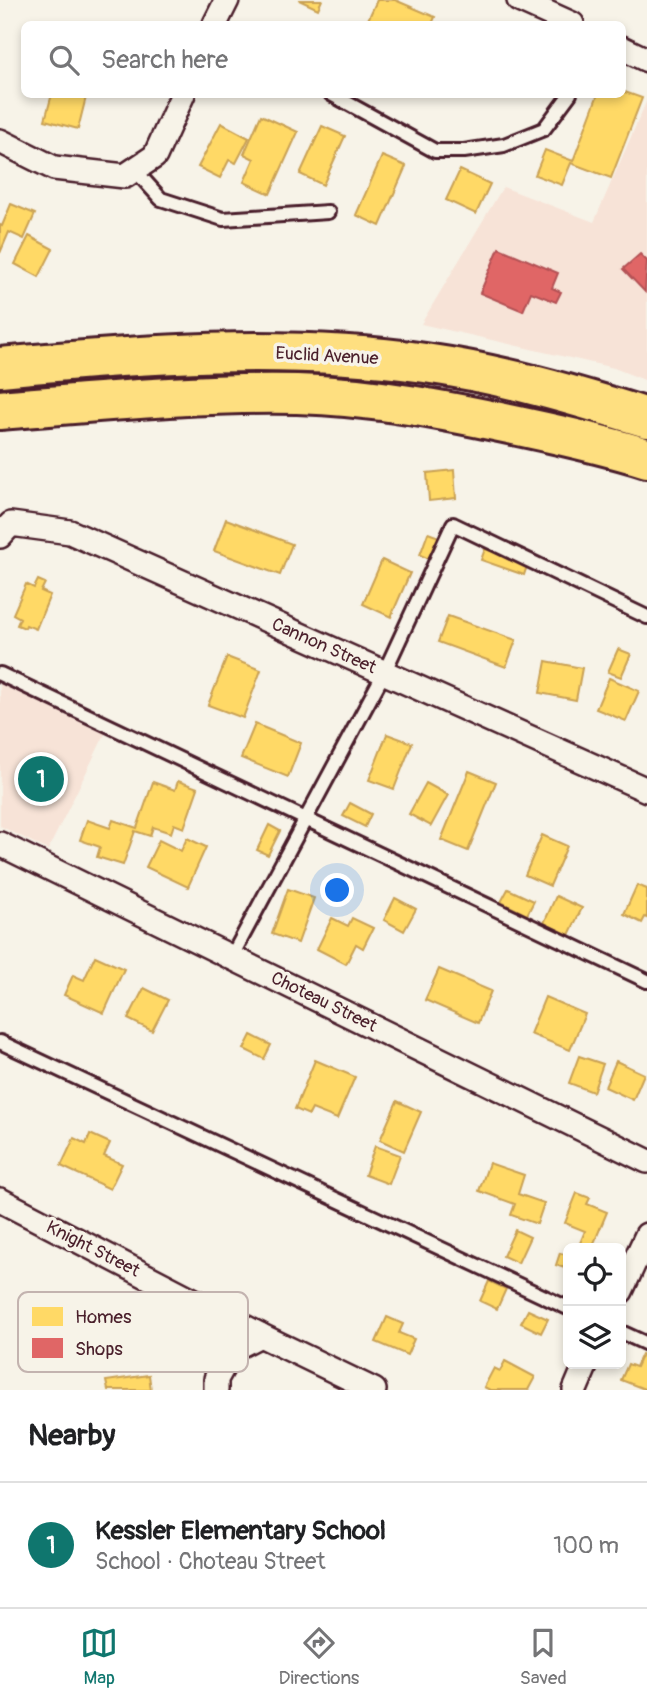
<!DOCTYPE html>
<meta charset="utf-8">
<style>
:root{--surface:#fff;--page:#f6f6f6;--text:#202124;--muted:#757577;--line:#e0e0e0;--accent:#0f766e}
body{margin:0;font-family:Pangolin,sans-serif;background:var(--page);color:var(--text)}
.controls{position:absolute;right:21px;bottom:21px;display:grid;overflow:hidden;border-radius:10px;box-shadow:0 4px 10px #0003}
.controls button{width:63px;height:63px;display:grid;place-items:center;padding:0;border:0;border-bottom:2px solid var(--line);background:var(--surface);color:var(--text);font:35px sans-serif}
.you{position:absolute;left:338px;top:891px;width:24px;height:24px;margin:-18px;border:5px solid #fff;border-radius:50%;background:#1a73e8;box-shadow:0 0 0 10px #1a73e833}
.badge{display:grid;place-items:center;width:46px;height:46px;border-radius:50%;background:var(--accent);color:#fff;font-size:23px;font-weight:700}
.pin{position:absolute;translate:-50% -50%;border:4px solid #fff;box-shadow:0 2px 7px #0006}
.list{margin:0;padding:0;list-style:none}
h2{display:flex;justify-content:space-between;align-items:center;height:91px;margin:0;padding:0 28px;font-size:30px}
h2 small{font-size:23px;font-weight:400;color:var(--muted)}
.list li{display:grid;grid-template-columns:46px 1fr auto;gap:21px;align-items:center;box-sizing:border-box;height:126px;padding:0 28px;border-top:2px solid var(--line)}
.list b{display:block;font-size:26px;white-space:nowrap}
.list p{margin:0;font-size:23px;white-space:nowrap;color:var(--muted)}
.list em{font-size:23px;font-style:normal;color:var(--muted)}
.icon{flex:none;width:38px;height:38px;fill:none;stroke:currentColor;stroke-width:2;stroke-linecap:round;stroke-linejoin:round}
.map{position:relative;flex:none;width:647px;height:1390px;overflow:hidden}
.search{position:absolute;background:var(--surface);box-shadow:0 4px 10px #0003;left:21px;right:21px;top:21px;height:77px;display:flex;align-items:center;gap:18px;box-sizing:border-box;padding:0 24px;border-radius:10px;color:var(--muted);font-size:26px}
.sheet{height:217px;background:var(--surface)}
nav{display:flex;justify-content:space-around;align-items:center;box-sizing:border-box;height:98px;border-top:2px solid var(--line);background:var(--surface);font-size:19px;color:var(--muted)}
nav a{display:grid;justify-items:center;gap:4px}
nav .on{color:var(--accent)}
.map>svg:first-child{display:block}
.built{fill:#f7e3d7}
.homes{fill:#ffd966;stroke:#c9a154;stroke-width:2}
.shops{fill:#e06666;stroke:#b35154;stroke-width:2}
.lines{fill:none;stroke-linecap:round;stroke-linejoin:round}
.service-casing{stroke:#4a1f2b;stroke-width:18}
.minor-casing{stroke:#4a1f2b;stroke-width:28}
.trunk-casing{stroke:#4a1f2b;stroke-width:44}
.service{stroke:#f7f3e8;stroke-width:12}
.minor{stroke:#f7f3e8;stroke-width:23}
.trunk{stroke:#fedf80;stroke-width:38}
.labels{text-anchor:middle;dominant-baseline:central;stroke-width:7;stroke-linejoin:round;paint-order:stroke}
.street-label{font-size:18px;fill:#4a1f2b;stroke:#f7f3e8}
.key{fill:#f7f3e8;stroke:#c3b3af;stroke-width:2}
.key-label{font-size:19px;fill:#4a1f2b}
</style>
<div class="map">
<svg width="647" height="1390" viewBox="0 0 647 1390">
<rect width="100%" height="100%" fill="#f7f3e8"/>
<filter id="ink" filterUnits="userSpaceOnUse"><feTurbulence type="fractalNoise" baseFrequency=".0143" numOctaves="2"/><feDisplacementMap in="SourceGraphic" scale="14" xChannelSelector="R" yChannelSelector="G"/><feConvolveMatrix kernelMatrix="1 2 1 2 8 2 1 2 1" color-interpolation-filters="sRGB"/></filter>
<g filter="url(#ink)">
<g class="built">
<path d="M 647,100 L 647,381 L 614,368 L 421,324 L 503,187 L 594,222 Z"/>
<path d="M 0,681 L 106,732 L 48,850 L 0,826 Z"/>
</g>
<g class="homes">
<path d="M 299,0 L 322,0 L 318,9 Z"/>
<path d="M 377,0 L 395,0 L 435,17 L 432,24 L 366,24 Z"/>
<path d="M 622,91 L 642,98 L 611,178 L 571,163 L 562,185 L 535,175 L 545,150 L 573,161 L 598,94 L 622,94 Z"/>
<path d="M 52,94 L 77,94 L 86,97 L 78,129 L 45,120 Z"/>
<path d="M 261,115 L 298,132 L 270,194 L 244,182 L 254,159 L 244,154 Z"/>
<path d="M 221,123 L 249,138 L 236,163 L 229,160 L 220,178 L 198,167 Z"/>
<path d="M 322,126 L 345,136 L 323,185 L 300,174 Z"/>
<path d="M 382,156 L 406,166 L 380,226 L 356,215 Z"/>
<path d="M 460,170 L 490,184 L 476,214 L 446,200 Z"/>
<path d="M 11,204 L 35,214 L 24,239 L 9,232 L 0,253 L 0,225 L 2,226 Z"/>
<path d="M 29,236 L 53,249 L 39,277 L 15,264 Z"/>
<path d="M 454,470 L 456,498 L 429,501 L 427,473 Z"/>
<path d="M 226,519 L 292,544 L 280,575 L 214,551 Z"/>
<path d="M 428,533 L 442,538 L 434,561 L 420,555 Z"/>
<path d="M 485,549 L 528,563 L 524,575 L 481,560 Z"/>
<path d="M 382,560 L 410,573 L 391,617 L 363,604 Z"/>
<path d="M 38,580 L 45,583 L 41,591 L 50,595 L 36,629 L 26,625 L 25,628 L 17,625 L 20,618 L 13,614 L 26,584 L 34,588 Z"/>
<path d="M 448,616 L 516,640 L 506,667 L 438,642 Z"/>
<path d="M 618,649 L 631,654 L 621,677 L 608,672 Z"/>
<path d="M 227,657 L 261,670 L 243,718 L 208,705 Z"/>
<path d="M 546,661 L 582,668 L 576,700 L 540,693 Z"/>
<path d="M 609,678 L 639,691 L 626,721 L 596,709 Z"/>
<path d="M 255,724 L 301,743 L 288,777 L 241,758 Z"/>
<path d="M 387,734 L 412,743 L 394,789 L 369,780 Z"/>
<path d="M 469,771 L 496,782 L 468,851 L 441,840 Z"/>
<path d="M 178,781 L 198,788 L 184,828 L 174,824 L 171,833 L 153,827 L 150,836 L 135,831 L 123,865 L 97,857 L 100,847 L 80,840 L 87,820 L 110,828 L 113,820 L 137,828 L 153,782 L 175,790 Z"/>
<path d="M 426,783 L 448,795 L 431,826 L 409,814 Z"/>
<path d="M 350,803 L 371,814 L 365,827 L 343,816 Z"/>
<path d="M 269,825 L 280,831 L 268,855 L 257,850 Z"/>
<path d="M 542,835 L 567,846 L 550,886 L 525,875 Z"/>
<path d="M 187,838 L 206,847 L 188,887 L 146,867 L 159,840 L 181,851 Z"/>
<path d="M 637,885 L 647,889 L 647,918 L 645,917 L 642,923 L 624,914 Z"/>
<path d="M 288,889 L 314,898 L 298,943 L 272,934 Z"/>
<path d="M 508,889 L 534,901 L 527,915 L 501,902 Z"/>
<path d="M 556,896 L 582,908 L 569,935 L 544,923 Z"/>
<path d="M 395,898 L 416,909 L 404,931 L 384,920 Z"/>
<path d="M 332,918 L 348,926 L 352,918 L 373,928 L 363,948 L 356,944 L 346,964 L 317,949 Z"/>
<path d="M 95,956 L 124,969 L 104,1013 L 64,995 L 73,975 L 84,980 Z"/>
<path d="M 439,969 L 491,991 L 478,1023 L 425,1000 Z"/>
<path d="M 144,988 L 168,1000 L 152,1031 L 128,1019 Z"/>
<path d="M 545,997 L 585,1014 L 570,1050 L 530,1034 Z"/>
<path d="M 251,1035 L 271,1045 L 264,1059 L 244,1049 Z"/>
<path d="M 579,1056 L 603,1064 L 593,1092 L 569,1083 Z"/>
<path d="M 315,1060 L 355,1077 L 337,1119 L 312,1109 L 309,1115 L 295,1109 Z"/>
<path d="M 616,1061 L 644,1074 L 633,1100 L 605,1087 Z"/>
<path d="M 397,1101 L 421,1112 L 404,1151 L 380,1140 Z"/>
<path d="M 90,1134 L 110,1143 L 104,1156 L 122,1164 L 110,1189 L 61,1166 L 74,1138 L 86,1144 Z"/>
<path d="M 375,1146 L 400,1155 L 389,1184 L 365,1175 Z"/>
<path d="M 489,1163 L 524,1175 L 518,1194 L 544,1203 L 537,1224 L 511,1215 L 515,1204 L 479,1191 Z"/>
<path d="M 577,1193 L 590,1198 L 587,1204 L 607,1212 L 592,1248 L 578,1248 L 585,1231 L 565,1223 Z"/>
<path d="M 515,1230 L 530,1237 L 518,1263 L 503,1256 Z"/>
<path d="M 560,1253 L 568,1255 L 568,1269 L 556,1265 Z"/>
<path d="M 489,1281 L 506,1289 L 497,1309 L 480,1301 Z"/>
<path d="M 528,1310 L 548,1319 L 541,1333 L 521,1323 Z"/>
<path d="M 387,1317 L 403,1324 L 399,1333 L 414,1339 L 407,1355 L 376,1342 Z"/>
<path d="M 642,1354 L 647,1356 L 647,1390 L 621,1380 L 628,1364 L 636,1367 Z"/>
<path d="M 505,1361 L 535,1377 L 528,1390 L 490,1390 L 484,1387 L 494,1368 L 500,1371 Z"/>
<path d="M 149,1375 L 151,1390 L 108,1390 L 106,1381 Z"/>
</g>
<g class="shops">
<path d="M 499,248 L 558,273 L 552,288 L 561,292 L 556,302 L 531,292 L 523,311 L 480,293 Z"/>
<path d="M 640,254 L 647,261 L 645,292 L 623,269 Z"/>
</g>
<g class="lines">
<g class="service-casing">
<g id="service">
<path d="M 331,94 L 435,151 L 464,151 L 504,145 L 544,129 L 570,94"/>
<path d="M 134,169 L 161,199 L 223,219 L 328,212"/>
<path d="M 0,674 L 647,981"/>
<path d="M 232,956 L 384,673 L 453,524 L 647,617"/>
<path d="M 0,1042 L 568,1308"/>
<path d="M 621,1332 L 647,1344"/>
</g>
</g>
<g class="minor-casing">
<g id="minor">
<path d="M 519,0 L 572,24"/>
<path d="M 215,24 L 227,0"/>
<path d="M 622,48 L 647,60"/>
<path d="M 0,141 L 54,168 L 125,176 L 155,156 L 183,94"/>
<path d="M 0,536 L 11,524 L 70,532 L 647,790"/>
<path d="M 0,844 L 647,1161"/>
<path d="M 0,1200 L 260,1335 L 374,1390"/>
<path d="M 621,1291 L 647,1235"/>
<path d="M 216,1390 L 216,1379 L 233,1349 L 260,1335"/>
<path d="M 575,1390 L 586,1364"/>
</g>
</g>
<g class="trunk-casing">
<g id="trunk">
<path d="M 0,367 C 141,354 284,343 425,363 C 501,374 574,395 647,418"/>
<path d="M 0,410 C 99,402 198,392 297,394 C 373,396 449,411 523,427 C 565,436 606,445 647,458"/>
</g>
</g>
<use href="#service" class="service"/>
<use href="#minor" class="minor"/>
<use href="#trunk" class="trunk"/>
</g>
</g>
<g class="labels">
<g class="street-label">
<text transform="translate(327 356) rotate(3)">Euclid Avenue</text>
<text transform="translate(324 646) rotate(24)">Cannon Street</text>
<text transform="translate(324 1002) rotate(26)">Choteau Street</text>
<text transform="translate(93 1249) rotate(27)">Knight Street</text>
</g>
</g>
<rect x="18" y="1292" width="230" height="80" rx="10" class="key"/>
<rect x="32" y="1307" width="31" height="19" fill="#ffd966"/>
<rect x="32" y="1338" width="31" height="20" fill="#e06666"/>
<g class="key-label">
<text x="75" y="1323">Homes</text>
<text x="75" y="1355">Shops</text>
</g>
</svg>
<div class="controls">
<button><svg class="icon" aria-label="locate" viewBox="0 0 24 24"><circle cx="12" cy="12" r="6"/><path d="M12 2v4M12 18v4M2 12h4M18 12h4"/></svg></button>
<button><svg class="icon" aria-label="layers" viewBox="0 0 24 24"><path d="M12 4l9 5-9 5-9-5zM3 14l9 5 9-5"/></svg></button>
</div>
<div class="you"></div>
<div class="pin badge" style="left:41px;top:779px">1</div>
<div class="search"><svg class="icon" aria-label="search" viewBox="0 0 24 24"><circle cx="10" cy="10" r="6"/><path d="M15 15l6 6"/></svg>Search here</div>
</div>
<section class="sheet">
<h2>Nearby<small></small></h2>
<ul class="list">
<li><span class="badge">1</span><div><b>Kessler Elementary School</b><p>School · Choteau Street</p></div><em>100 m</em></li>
</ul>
</section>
<nav>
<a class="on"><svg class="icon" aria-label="map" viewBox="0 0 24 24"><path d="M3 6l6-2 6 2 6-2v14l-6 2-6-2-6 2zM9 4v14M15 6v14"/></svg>Map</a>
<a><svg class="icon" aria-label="directions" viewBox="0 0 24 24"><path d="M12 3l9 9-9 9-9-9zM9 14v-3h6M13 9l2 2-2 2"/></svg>Directions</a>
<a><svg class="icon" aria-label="saved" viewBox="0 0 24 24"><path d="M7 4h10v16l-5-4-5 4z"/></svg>Saved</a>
</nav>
